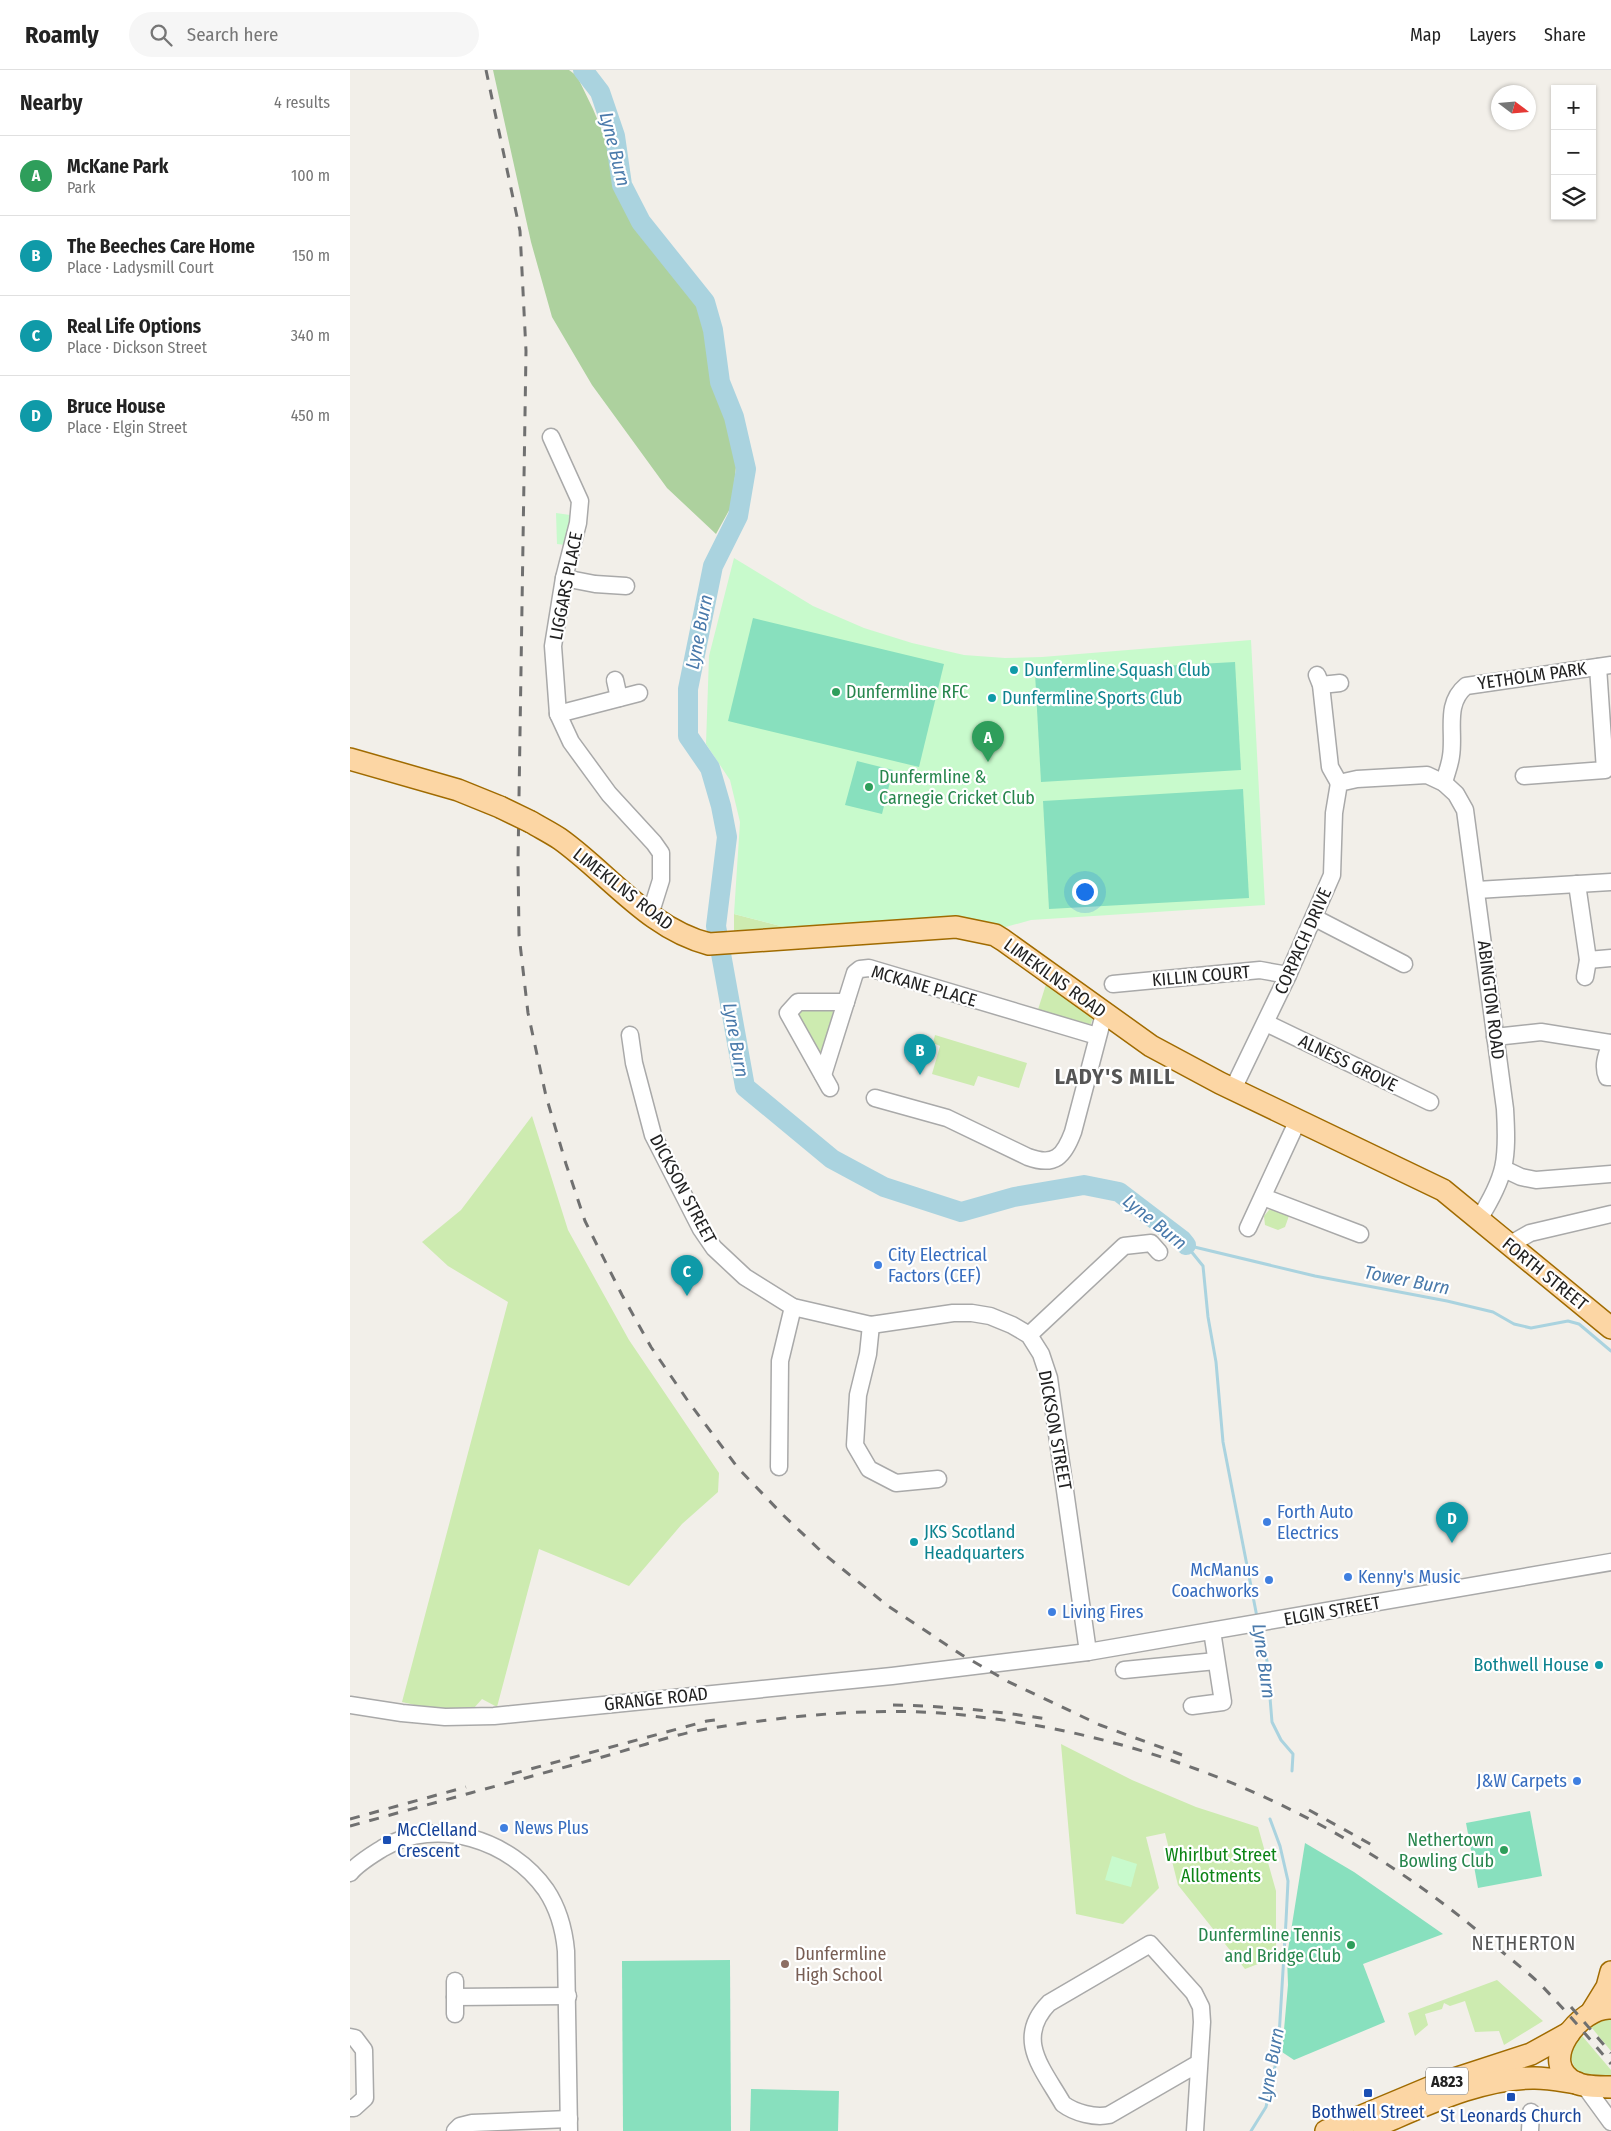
<!DOCTYPE html>
<meta charset="utf-8">
<style>
:root{--surface:#fff;--page:#f6f6f6;--text:#222;--muted:#767676;--line:#e0e0e0;--accent:#db2777}
body{margin:0;font-family:"Fira Sans Condensed",sans-serif;background:var(--page);color:var(--text)}
.controls{position:absolute;right:15px;top:15px;display:grid;overflow:hidden;border-radius:0px;box-shadow:0 1px 4px #0004}
.controls button{width:45px;height:45px;display:grid;place-items:center;padding:0;border:0;border-bottom:1px solid var(--line);background:var(--surface);color:var(--text);font:25px sans-serif}
.compass{position:absolute;left:1141px;top:15px;width:45px;height:45px;border-radius:50%;background:var(--surface);box-shadow:0 1px 4px #0004;rotate:106deg}
.you{position:absolute;left:734px;top:821px;width:18px;height:18px;margin:-12px;border:4px solid #fff;border-radius:50%;background:#1a73e8;box-shadow:0 0 0 8px #1a73e833}
.badge{display:grid;place-items:center;width:32px;height:32px;border-radius:50%;background:var(--accent);color:#fff;font-size:16px;font-weight:700}
.pin{position:absolute;translate:-50% -41px;filter:drop-shadow(0 1px 2px #0008)}
.pin::after{content:'';position:absolute;top:26px;width:18px;height:15px;background:inherit;clip-path:polygon(0 0,100% 0,50% 100%)}
.list{margin:0;padding:0;list-style:none}
h2{display:flex;justify-content:space-between;align-items:center;height:65px;margin:0;padding:0 20px;font-size:21px}
h2 small{font-size:16px;font-weight:400;color:var(--muted)}
.list li{display:grid;grid-template-columns:32px 1fr auto;gap:15px;align-items:center;box-sizing:border-box;height:80px;padding:0 20px;border-top:1px solid var(--line)}
.list b{display:block;font-size:19px;white-space:nowrap}
.list p{margin:0;font-size:16px;white-space:nowrap;color:var(--muted)}
.list em{font-size:16px;font-style:normal;color:var(--muted)}
.icon{flex:none;width:28px;height:28px;fill:none;stroke:currentColor;stroke-width:2;stroke-linecap:round;stroke-linejoin:round}
.map{position:relative;flex:none;width:1261px;height:2061px;overflow:hidden}
header{display:flex;align-items:center;gap:30px;box-sizing:border-box;height:70px;padding:0 25px;background:var(--surface);border-bottom:1px solid var(--line)}
header strong{font-size:24px}
nav{display:flex;gap:28px;margin-inline-start:auto;font-size:18px}
.search{width:350px;height:45px;background:var(--page);display:flex;align-items:center;gap:12px;box-sizing:border-box;padding:0 18px;border-radius:28px;color:var(--muted);font-size:19px}
main{display:flex}
aside{flex:1;background:var(--surface)}
.map>svg:first-child{display:block}
.grass{fill:#cdebb0}
.forest{fill:#add19e}
.park{fill:#c8facc}
.pitch{fill:#88e0be}
.lines{fill:none;stroke-linecap:round;stroke-linejoin:round}
.stream{stroke:#aad3df;stroke-width:3}
.river{stroke:#aad3df;stroke-width:20}
.minor-casing{stroke:#a9a9a9;stroke-width:19}
.major-casing{stroke:#a06b00;stroke-width:24}
.minor{stroke:#fff;stroke-width:16}
.major{stroke:#fcd6a4;stroke-width:21}
.rail{stroke:#707070;stroke-width:3;stroke-dasharray:10 10;stroke-linecap:butt}
.major-bridge-casing{stroke:#a06b00;stroke-width:24;stroke-linecap:butt}
.major-bridge{stroke:#fcd6a4;stroke-width:21}
.culture-dot{fill:#0f9aa8;stroke:#fff;stroke-width:2}
.leisure-dot{fill:#2e9e5b;stroke:#fff;stroke-width:2}
.shop-dot{fill:#3f7fe0;stroke:#fff;stroke-width:2}
.transit-dot{fill:#1a4fb4;stroke:#fff;stroke-width:2}
.education-dot{fill:#8d6e63;stroke:#fff;stroke-width:2}
.labels{text-anchor:middle;dominant-baseline:central;stroke-width:4.5;stroke-linejoin:round;paint-order:stroke}
.shield{fill:#fff;stroke:#646464;stroke-width:1}
.shield-label{font-size:16px;font-weight:bold;fill:#222}
.street-label{font-size:18px;fill:#222;stroke:#fff}
.culture-label{font-size:18px;fill:#0d838f;stroke:#fff;text-anchor:start}
.leisure-label{font-size:18px;fill:#27864d;stroke:#fff;text-anchor:start}
.shop-label{font-size:18px;fill:#366cbe;stroke:#fff;text-anchor:start}
.transit-label{font-size:18px;fill:#164399;stroke:#fff}
.park-label{font-size:18px;fill:#0c8416;stroke:#fff}
.education-label{font-size:18px;fill:#785e54;stroke:#fff;text-anchor:start}
.water-label{font-size:19px;font-style:italic;fill:#4a7aab;stroke:#fff}
.quarter-label{font-size:20px;letter-spacing:1px;fill:#555;stroke:#fff}
.district-label{font-size:22px;font-weight:bold;letter-spacing:1px;fill:#555;stroke:#fff}
</style>
<header>
<strong>Roamly</strong>
<div class="search"><svg class="icon" aria-label="search" viewBox="0 0 24 24"><circle cx="10" cy="10" r="6"/><path d="M15 15l6 6"/></svg>Search here</div>
<nav><a>Map</a><a>Layers</a><a>Share</a></nav>
</header>
<main>
<aside>
<h2>Nearby<small>4 results</small></h2>
<ul class="list">
<li><span class="badge" style="background:#2e9e5b">A</span><div><b>McKane Park</b><p>Park</p></div><em>100 m</em></li>
<li><span class="badge" style="background:#0f9aa8">B</span><div><b>The Beeches Care Home</b><p>Place · Ladysmill Court</p></div><em>150 m</em></li>
<li><span class="badge" style="background:#0f9aa8">C</span><div><b>Real Life Options</b><p>Place · Dickson Street</p></div><em>340 m</em></li>
<li><span class="badge" style="background:#0f9aa8">D</span><div><b>Bruce House</b><p>Place · Elgin Street</p></div><em>450 m</em></li>
</ul>
</aside>
<div class="map">
<svg width="1261" height="2061" viewBox="0 0 1261 2061">
<rect width="100%" height="100%" fill="#f2efe9"/>
<g class="grass">
<path d="M 384,844 L 450,861 L 384,866 Z"/>
<path d="M 697,911 L 744,944 L 739,960 L 686,946 Z"/>
<path d="M 451,939 L 484,939 L 469,991 L 443,947 Z"/>
<path d="M 585,965 L 677,993 L 669,1018 L 628,1006 L 624,1016 L 582,1004 L 590,976 L 583,973 Z"/>
<path d="M 182,1046 L 218,1160 L 279,1270 L 369,1403 L 368,1422 L 332,1454 L 279,1516 L 189,1479 L 147,1637 L 132,1629 L 124,1638 L 95,1642 L 52,1632 L 158,1232 L 98,1196 L 72,1172 L 111,1140 Z"/>
<path d="M 928,1138 L 940,1143 L 935,1157 L 928,1160 L 915,1155 L 914,1146 L 919,1140 Z"/>
<path d="M 711,1674 L 782,1710 L 846,1737 L 908,1757 L 926,1821 L 926,1887 L 895,1899 L 828,1815 L 815,1763 L 796,1767 L 809,1818 L 773,1854 L 726,1844 Z"/>
<path d="M 1147,1910 L 1193,1951 L 1154,1975 L 1149,1961 L 1125,1962 L 1115,1931 L 1100,1936 L 1094,1933 L 1092,1939 L 1075,1944 L 1078,1955 L 1065,1966 L 1058,1943 Z"/>
<path d="M 1261,1943 L 1261,1981 L 1237,1952 Z"/>
<path d="M 1228,1961 L 1261,2000 L 1261,2011 L 1227,2004 L 1219,1983 Z"/>
</g>
<path class="forest" d="M 143,0 L 219,0 L 227,6 L 243,39 L 261,82 L 269,129 L 291,166 L 355,241 L 365,312 L 384,357 L 386,397 L 382,435 L 366,464 L 317,418 L 242,315 L 202,247 L 181,172 Z"/>
<g class="park">
<path d="M 206,443 L 220,445 L 223,453 L 215,475 L 207,474 Z"/>
<path d="M 384,488 L 463,536 L 514,558 L 562,573 L 614,585 L 655,588 L 692,587 L 901,570 L 915,835 L 681,850 L 645,860 L 450,861 L 384,844 L 390,752 L 380,710 L 356,674 L 359,586 Z"/>
<path d="M 762,1786 L 787,1794 L 781,1817 L 755,1810 Z"/>
</g>
<g class="pitch">
<path d="M 403,548 L 594,594 L 569,697 L 378,651 Z"/>
<path d="M 885,592 L 891,700 L 691,712 L 685,603 Z"/>
<path d="M 507,691 L 543,700 L 532,744 L 495,735 Z"/>
<path d="M 893,719 L 899,828 L 699,839 L 693,731 Z"/>
<path d="M 1180,1741 L 1192,1806 L 1128,1818 L 1116,1753 Z"/>
<path d="M 955,1773 L 1004,1802 L 1093,1864 L 1013,1894 L 1035,1952 L 944,1990 L 932,1982 L 938,1915 L 937,1886 Z"/>
<path d="M 380,1890 L 381,2061 L 273,2061 L 272,1891 Z"/>
<path d="M 401,2019 L 489,2021 L 488,2061 L 400,2061 Z"/>
</g>
<g class="lines">
<g class="stream">
<path d="M 836,1175 L 853,1196 L 858,1247 L 866,1292 L 873,1372 L 907,1547"/>
<path d="M 836,1175 L 965,1206 L 1097,1231 L 1143,1242 L 1164,1254 L 1181,1258 L 1218,1251 L 1229,1254 L 1261,1281"/>
<path d="M 909,1558 L 917,1591 L 922,1652 L 931,1670 L 943,1684 L 942,1701"/>
<path d="M 901,2061 L 916,2037 L 928,1983 L 936,1851 L 938,1811 L 930,1776 L 920,1749"/>
</g>
<path class="river" d="M 233,0 L 250,22 L 265,66 L 272,115 L 291,152 L 355,232 L 363,260 L 370,312 L 384,347 L 396,399 L 388,446 L 363,496 L 338,619 L 338,666 L 360,698 L 371,736 L 377,767 L 366,856 L 395,1017 L 482,1089 L 534,1117 L 611,1142 L 664,1127 L 734,1115 L 769,1122 L 832,1170 L 836,1175"/>
<g class="minor-casing">
<g id="minor">
<path d="M 201,367 L 230,431 L 228,453 L 214,508 L 203,576 L 208,644 L 221,672 L 259,724 L 304,773 L 311,783 L 311,810 L 300,845"/>
<path d="M 214,508 L 245,514 L 276,516"/>
<path d="M 967,605 L 971,615 L 980,697 L 989,713"/>
<path d="M 265,610 L 269,628"/>
<path d="M 971,615 L 990,613"/>
<path d="M 208,644 L 289,623"/>
<path d="M 1174,706 L 1255,700 L 1248,597"/>
<path d="M 1094,713 C 1096,704 1100,695 1101,686 C 1105,662 1094,634 1116,616 L 1261,595"/>
<path d="M 1227,814 L 1238,890 L 1235,907"/>
<path d="M 1127,820 L 1261,812"/>
<path d="M 965,848 L 1054,894"/>
<path d="M 1238,890 L 1261,888"/>
<path d="M 763,914 L 910,900 L 938,905"/>
<path d="M 916,953 L 1080,1032"/>
<path d="M 280,965 L 284,993 L 303,1065 L 351,1159 L 364,1178 L 395,1207 L 443,1237 L 521,1255 L 603,1243 L 622,1243 L 640,1246 L 662,1255 L 679,1265 L 691,1284 L 699,1308 L 738,1582"/>
<path d="M 1145,967 L 1191,962 L 1261,973"/>
<path d="M 1261,973 C 1257,984 1252,995 1257,1007 L 1261,1007"/>
<path d="M 473,1005 L 505,903 L 510,899 L 519,898 L 747,966"/>
<path d="M 480,1018 L 438,943 L 448,932 L 496,932"/>
<path d="M 883,1019 L 938,905 L 982,805 L 984,743 L 989,713 L 1007,709 L 1077,705 L 1094,713 L 1106,724 L 1115,740 L 1155,1039 C 1158,1090 1156,1106 1129,1149"/>
<path d="M 525,1028 L 597,1048 L 678,1087 C 705,1097 714,1086 723,1062 L 754,944"/>
<path d="M 1154,1099 L 1171,1107 L 1186,1110 L 1261,1104"/>
<path d="M 913,1127 L 1010,1164"/>
<path d="M 898,1158 L 948,1050"/>
<path d="M 1159,1175 L 1180,1163 L 1261,1144"/>
<path d="M 521,1255 L 518,1284 L 508,1325 L 505,1375 L 519,1399 L 546,1413 L 588,1409"/>
<path d="M 679,1265 L 774,1176 L 801,1173 L 809,1182"/>
<path d="M 429,1397 L 430,1291 L 443,1237"/>
<path d="M 774,1600 L 866,1591"/>
<path d="M 0,1635 L 52,1643 L 95,1647 L 144,1646 L 542,1606 L 738,1582 L 1261,1492"/>
<path d="M 842,1636 L 873,1632 L 862,1561"/>
<path d="M 0,1803 C 8,1793 22,1785 33,1778 C 87,1746 161,1770 196,1820 C 208,1838 214,1859 216,1881 L 219,2061"/>
<path d="M 105,1927 L 218,1926"/>
<path d="M 105,1944 L 105,1911"/>
<path d="M 0,1967 L 5,1968 L 14,1980 L 15,2028 L 4,2038 L 0,2038"/>
<path d="M 1234,2015 L 1261,2052"/>
<path d="M 105,2061 L 110,2056 L 122,2053 L 219,2049"/>
<path d="M 845,2061 L 852,1952 L 851,1937 L 844,1923 L 800,1874 L 699,1933 C 664,1969 693,1999 713,2034 C 725,2043 745,2048 759,2045 L 849,1993"/>
<path d="M 1180,2061 L 1181,2042"/>
</g>
</g>
<g class="major-casing">
<g id="major">
<path d="M 0,689 L 108,720 L 150,737"/>
<path d="M 181,752 C 191,758 201,763 210,769 C 259,804 299,859 359,874 L 606,857 L 645,865 L 653,870 L 801,976 L 870,1013 L 1093,1120 L 1261,1258"/>
<path d="M 1261,1938 C 1230,1936 1185,1993 1226,2013 C 1235,2017 1251,2017 1261,2017"/>
<path d="M 1241,1943 L 1257,1917 L 1261,1902"/>
<path d="M 976,2061 L 1086,2015 L 1181,1984 L 1219,1963"/>
<path d="M 1014,2061 C 1066,2040 1128,2007 1185,2008 C 1199,2008 1213,2011 1227,2013"/>
</g>
</g>
<use href="#minor" class="minor"/>
<use href="#major" class="major"/>
<g class="rail">
<path d="M 136,0 L 170,161 L 176,281 L 168,791 L 169,865 L 178,943 L 196,1026 L 216,1094 L 235,1151 L 272,1225 L 301,1277 L 338,1331 L 388,1398 L 432,1444 L 474,1484 L 538,1536 L 612,1585 L 657,1611 L 750,1655 L 832,1685"/>
<path d="M 543,1635 C 595,1636 646,1641 697,1649"/>
<path d="M 162,1704 L 357,1651 L 372,1649"/>
<path d="M 959,1740 L 1022,1775"/>
<path d="M 0,1749 L 116,1717"/>
<path d="M 0,1756 C 80,1734 161,1712 241,1690 C 280,1680 323,1664 362,1658 C 437,1646 515,1638 590,1643 C 797,1659 995,1743 1150,1880 C 1164,1892 1179,1903 1192,1916 C 1216,1941 1239,1968 1261,1994"/>
<path d="M 1221,1937 L 1261,1983"/>
</g>
<g class="major-bridge-casing">
<path id="major-bridge" d="M 150,737 L 181,752"/>
</g>
<use href="#major-bridge" class="major-bridge"/>
</g>
<g class="culture-dot">
<circle cx="664" cy="600" r="5"/>
<circle cx="642" cy="628" r="5"/>
<circle cx="564" cy="1472" r="5"/>
<circle cx="1249" cy="1595" r="5"/>
</g>
<g class="leisure-dot">
<circle cx="486" cy="622" r="5"/>
<circle cx="519" cy="717" r="5"/>
<circle cx="1154" cy="1780" r="5"/>
<circle cx="1001" cy="1875" r="5"/>
</g>
<g class="shop-dot">
<circle cx="528" cy="1195" r="5"/>
<circle cx="917" cy="1452" r="5"/>
<circle cx="998" cy="1507" r="5"/>
<circle cx="919" cy="1510" r="5"/>
<circle cx="702" cy="1542" r="5"/>
<circle cx="1227" cy="1711" r="5"/>
<circle cx="154" cy="1758" r="5"/>
</g>
<g class="transit-dot">
<rect x="32" y="1765" width="10" height="10" rx="2.5"/>
<rect x="1013" y="2018" width="10" height="10" rx="2.5"/>
<rect x="1156" y="2022" width="10" height="10" rx="2.5"/>
</g>
<circle class="education-dot" cx="435" cy="1894" r="5"/>
<g class="labels">
<rect class="shield" x="1076" y="1997.5" width="42" height="27" rx="4"/>
<g class="shield-label">
<text x="1097" y="2011">A823</text>
</g>
<g class="street-label">
<text transform="translate(216 516) rotate(-79)">LIGGARS PLACE</text>
<text transform="translate(1182 606) rotate(-8)">YETHOLM PARK</text>
<text transform="translate(273 819) rotate(38)">LIMEKILNS ROAD</text>
<text transform="translate(953 871) rotate(-66)">CORPACH DRIVE</text>
<text transform="translate(851 906) rotate(-5)">KILLIN COURT</text>
<text transform="translate(705 908) rotate(36)">LIMEKILNS ROAD</text>
<text transform="translate(574 916) rotate(16)">MCKANE PLACE</text>
<text transform="translate(1141 930) rotate(83)">ABINGTON ROAD</text>
<text transform="translate(998 993) rotate(26)">ALNESS GROVE</text>
<text transform="translate(333 1119) rotate(62)">DICKSON STREET</text>
<text transform="translate(1195 1204) rotate(39)">FORTH STREET</text>
<text transform="translate(705 1360) rotate(80)">DICKSON STREET</text>
<text transform="translate(982 1541) rotate(-10)">ELGIN STREET</text>
<text transform="translate(306 1629) rotate(-6)">GRANGE ROAD</text>
</g>
<g class="culture-label">
<text x="674" y="600">Dunfermline Squash Club</text>
<text x="652" y="628">Dunfermline Sports Club</text>
<text x="574" y="1462">JKS Scotland<tspan x="574" dy="21">Headquarters</tspan></text>
<text x="1239" y="1595" text-anchor="end">Bothwell House</text>
</g>
<g class="leisure-label">
<text x="496" y="622">Dunfermline RFC</text>
<text x="529" y="707">Dunfermline &amp;<tspan x="529" dy="21">Carnegie Cricket Club</tspan></text>
<text x="1144" y="1770" text-anchor="end">Nethertown<tspan x="1144" dy="21">Bowling Club</tspan></text>
<text x="991" y="1865" text-anchor="end">Dunfermline Tennis<tspan x="991" dy="21">and Bridge Club</tspan></text>
</g>
<g class="shop-label">
<text x="538" y="1185">City Electrical<tspan x="538" dy="21">Factors (CEF)</tspan></text>
<text x="927" y="1442">Forth Auto<tspan x="927" dy="21">Electrics</tspan></text>
<text x="909" y="1500" text-anchor="end">McManus<tspan x="909" dy="21">Coachworks</tspan></text>
<text x="1008" y="1507">Kenny's Music</text>
<text x="712" y="1542">Living Fires</text>
<text x="1217" y="1711" text-anchor="end">J&amp;W Carpets</text>
<text x="164" y="1758">News Plus</text>
</g>
<g class="transit-label">
<text x="47" y="1760" text-anchor="start">McClelland<tspan x="47" dy="21">Crescent</tspan></text>
<text x="1018" y="2042">Bothwell Street</text>
<text x="1161" y="2046">St Leonards Church</text>
</g>
<g class="park-label">
<text x="871" y="1785">Whirlbut Street<tspan x="871" dy="21">Allotments</tspan></text>
</g>
<g class="education-label">
<text x="445" y="1884">Dunfermline<tspan x="445" dy="21">High School</tspan></text>
</g>
<g class="water-label">
<text transform="translate(265 79) rotate(76)">Lyne Burn</text>
<text transform="translate(349 562) rotate(-79)">Lyne Burn</text>
<text transform="translate(386 970) rotate(80)">Lyne Burn</text>
<text transform="translate(805 1152) rotate(39)">Lyne Burn</text>
<text transform="translate(1057 1210) rotate(11)">Tower Burn</text>
<text transform="translate(914 1591) rotate(82)">Lyne Burn</text>
<text transform="translate(921 1995) rotate(-80)">Lyne Burn</text>
</g>
<g class="quarter-label">
<text x="1174" y="1873">NETHERTON</text>
</g>
<g class="district-label">
<text x="765" y="1006">LADY'S MILL</text>
</g>
</g>
</svg>
<div class="controls">
<button>+</button>
<button>−</button>
<button><svg class="icon" aria-label="layers" viewBox="0 0 24 24"><path d="M12 4l9 5-9 5-9-5zM3 14l9 5 9-5"/></svg></button>
</div>
<svg class="compass" viewBox="-18 -18 36 36"><path d="M0-13l5 13h-10z" fill="#e53935"/><path d="M0 13l5-13h-10z" fill="#767676"/></svg>
<div class="you"></div>
<div class="pin badge" style="left:638px;top:692px;background:#2e9e5b">A</div>
<div class="pin badge" style="left:570px;top:1005px;background:#0f9aa8">B</div>
<div class="pin badge" style="left:337px;top:1226px;background:#0f9aa8">C</div>
<div class="pin badge" style="left:1102px;top:1473px;background:#0f9aa8">D</div>
</div>
</main>
